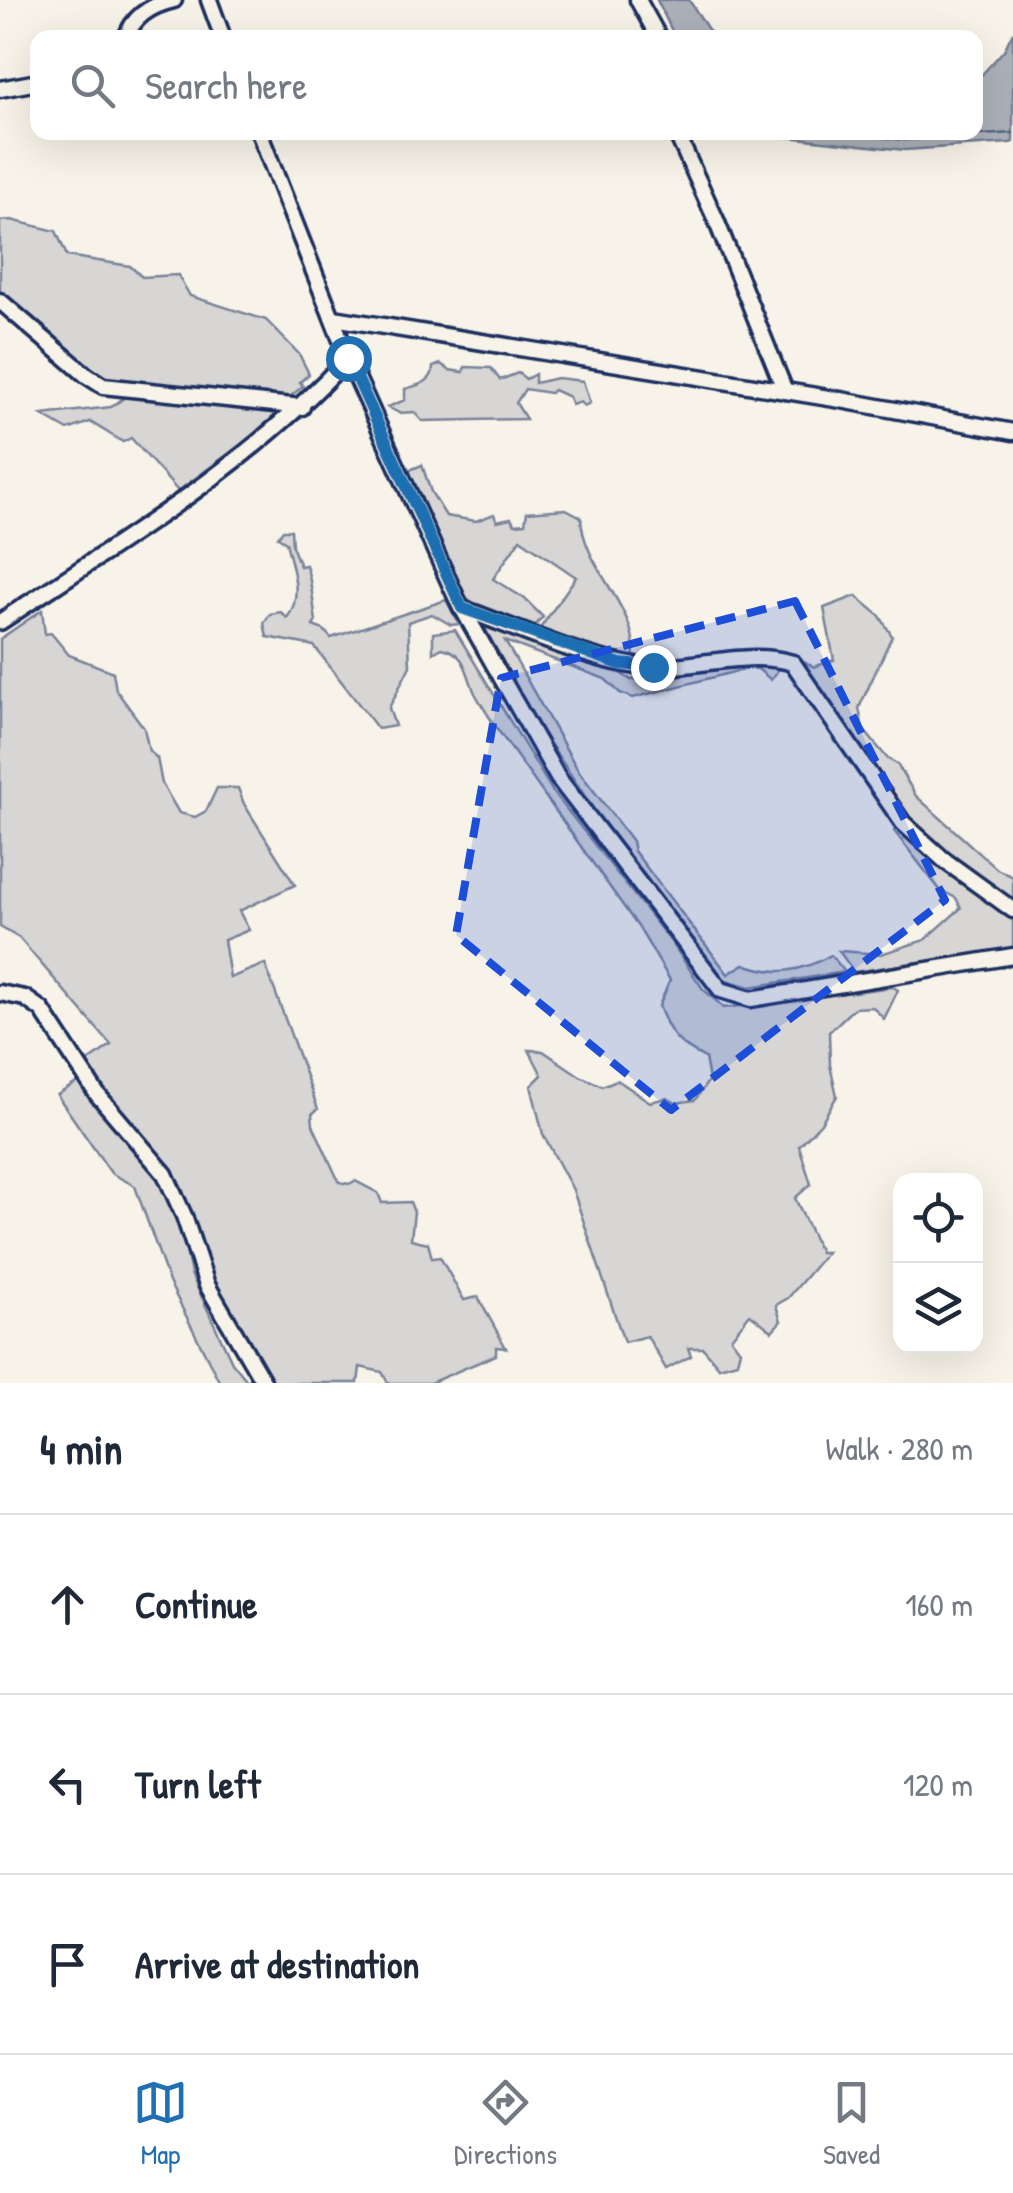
<!DOCTYPE html>
<meta charset="utf-8">
<style>
:root{--surface:#fff;--page:#f6f6f7;--text:#1f2937;--muted:#747a83;--line:#e0e1e3;--accent:#1f6fb2}
body{margin:0;font-family:"Patrick Hand",sans-serif;background:var(--page);color:var(--text)}
.controls{position:absolute;right:30px;bottom:30px;display:grid;overflow:hidden;border-radius:20px;box-shadow:0 10px 40px #0002}
.controls button{width:90px;height:90px;display:grid;place-items:center;padding:0;border:0;border-bottom:2px solid var(--line);background:var(--surface);color:var(--text);font:50px sans-serif}
.stop{position:absolute;width:30px;height:30px;margin:-22px;border:8px solid #1f6fb2;border-radius:50%;background:#fff}
.stop.end{background:#1f6fb2;border-color:#fff;box-shadow:0 2px 10px #0008}
.list{margin:0;padding:0;list-style:none}
h2{display:flex;justify-content:space-between;align-items:center;height:130px;margin:0;padding:0 40px;font-size:42px}
h2 small{font-size:32px;font-weight:400;color:var(--muted)}
.list li{display:grid;grid-template-columns:65px 1fr auto;gap:30px;align-items:center;box-sizing:border-box;height:180px;padding:0 40px;border-top:2px solid var(--line)}
.list b{display:block;font-size:38px;white-space:nowrap}
.list em{font-size:32px;font-style:normal;color:var(--muted)}
.icon{flex:none;width:55px;height:55px;fill:none;stroke:currentColor;stroke-width:2;stroke-linecap:round;stroke-linejoin:round}
.map{position:relative;flex:none;width:1013px;height:1383px;overflow:hidden}
.search{position:absolute;background:var(--surface);box-shadow:0 10px 40px #0002;left:30px;right:30px;top:30px;height:110px;display:flex;align-items:center;gap:25px;box-sizing:border-box;padding:0 35px;border-radius:20px;color:var(--muted);font-size:38px}
.sheet{height:670px;background:var(--surface)}
nav{display:flex;justify-content:space-around;align-items:center;box-sizing:border-box;height:140px;border-top:2px solid var(--line);background:var(--surface);font-size:28px;color:var(--muted)}
nav a{display:grid;justify-items:center;gap:5px}
nav .on{color:var(--accent)}
.map>svg:first-child{display:block}
.green{fill:#d7d6d4;stroke:#798299;stroke-width:2.5}
.water{fill:#acb0b9;stroke:#727c95;stroke-width:2.5}
.lines{fill:none;stroke-linecap:round;stroke-linejoin:round}
.shore{stroke:#556382;stroke-width:2.5}
.minor-casing{stroke:#1b2f5e;stroke-width:21}
.minor{stroke:#f7f3e8;stroke-width:14}
.route{stroke:#1f6fb2;stroke-width:12}
.marked{fill:#1d4ed8;fill-opacity:0.2;stroke:#1d4ed8;stroke-width:8;stroke-dasharray:20 12;stroke-linejoin:round}
</style>
<div class="map">
<svg width="1013" height="1383" viewBox="0 0 1013 1383">
<rect width="100%" height="100%" fill="#f7f3e8"/>
<filter id="ink" filterUnits="userSpaceOnUse"><feTurbulence type="fractalNoise" baseFrequency=".01" numOctaves="2"/><feDisplacementMap in="SourceGraphic" scale="20" xChannelSelector="R" yChannelSelector="G"/><feConvolveMatrix kernelMatrix="1 2 1 2 8 2 1 2 1" color-interpolation-filters="sRGB"/></filter>
<g filter="url(#ink)">
<g class="green">
<path d="M 11,220 L 56,231 L 67,256 L 130,266 L 142,277 L 178,275 L 190,296 L 266,320 L 299,354 L 309,374 L 300,382 L 303,386 L 286,400 L 106,380 L 87,372 L 0,293 L 0,221 Z"/>
<path d="M 441,364 L 449,370 L 463,372 L 465,367 L 491,368 L 500,380 L 518,373 L 526,379 L 535,374 L 535,383 L 557,378 L 583,381 L 590,403 L 584,406 L 580,402 L 572,405 L 569,397 L 554,390 L 550,393 L 525,389 L 516,403 L 526,419 L 422,421 L 414,412 L 399,413 L 388,407 L 405,400 L 405,389 C 418,385 433,383 433,367 Z"/>
<path d="M 128,395 L 285,412 L 178,491 L 131,438 L 123,442 L 90,422 L 68,430 L 42,415 L 111,407 Z"/>
<path d="M 422,465 L 431,492 L 446,516 L 476,521 L 494,514 L 497,521 L 511,518 L 515,524 L 525,523 L 527,512 L 566,509 L 581,517 C 582,568 642,611 633,660 L 542,631 L 541,627 L 576,577 L 520,539 L 493,579 L 525,599 L 543,617 L 533,628 L 477,606 L 466,597 L 405,472 Z"/>
<path d="M 283,530 L 291,530 L 292,546 L 300,566 L 306,565 C 312,582 313,603 316,621 L 313,626 L 324,630 L 331,638 L 446,600 L 460,624 L 451,625 L 432,614 L 408,622 L 410,666 L 389,708 L 395,726 L 378,729 L 314,646 L 267,637 L 264,623 L 270,614 L 281,612 L 287,618 C 304,595 292,568 286,542 L 278,537 Z"/>
<path d="M 856,596 L 880,616 L 892,636 L 859,708 L 863,729 L 888,759 L 897,764 L 916,796 L 997,869 L 1013,877 L 1013,905 L 983,885 L 909,822 L 801,668 L 803,661 L 814,667 L 834,660 L 824,608 Z"/>
<path d="M 42,610 L 45,634 L 51,633 L 69,655 L 113,672 L 116,690 L 144,728 L 149,751 L 157,758 L 162,784 L 179,813 L 195,817 L 206,811 L 217,788 L 238,788 L 244,804 L 295,885 L 239,911 L 249,930 L 224,940 L 230,978 L 265,964 L 318,1109 L 312,1114 L 313,1125 L 339,1182 L 349,1184 L 355,1181 L 378,1193 L 382,1203 L 410,1202 L 414,1212 L 411,1239 L 428,1243 L 432,1258 L 440,1257 L 464,1300 L 478,1297 L 506,1348 L 496,1347 L 496,1355 L 430,1383 L 388,1383 L 382,1372 L 360,1367 L 358,1383 L 269,1383 L 243,1343 L 203,1259 L 192,1222 L 82,1066 L 111,1045 L 19,938 L 0,927 L 0,639 Z"/>
<path d="M 488,621 L 612,668 L 631,680 L 668,678 L 755,661 L 780,667 L 771,680 L 758,669 L 749,668 L 633,698 L 620,693 L 605,679 L 505,641 L 578,770 L 632,841 L 634,851 L 728,974 L 744,964 C 776,976 801,972 831,955 L 845,972 L 750,987 L 722,979 L 620,849 L 535,721 L 485,628 Z"/>
<path d="M 455,630 L 553,792 L 672,943 L 703,989 L 724,1008 L 893,987 L 898,990 L 884,1019 L 873,1007 L 854,1008 L 829,1032 L 830,1065 L 837,1096 L 821,1123 L 799,1146 L 811,1184 L 795,1198 L 820,1252 L 827,1252 L 788,1298 L 776,1305 L 781,1321 L 772,1331 L 750,1314 L 731,1338 L 740,1350 L 737,1362 L 719,1367 L 703,1348 L 688,1348 L 691,1356 L 666,1369 L 647,1336 L 624,1342 L 573,1190 L 543,1134 L 531,1086 L 542,1075 L 529,1050 L 543,1051 L 580,1076 L 602,1086 L 617,1080 L 650,1102 L 667,1098 L 676,1103 L 695,1100 L 709,1080 L 705,1058 C 677,1044 670,1035 659,1006 L 670,980 L 639,928 L 493,723 C 487,713 480,703 475,693 C 466,674 467,653 442,648 L 433,653 L 433,633 Z"/>
<path d="M 898,825 L 1013,913 L 1013,948 L 854,972 L 839,951 L 881,954 L 925,940 L 961,908 L 956,898 L 940,890 L 894,831 Z"/>
<path d="M 78,1082 L 161,1180 L 182,1232 L 191,1274 L 232,1362 L 249,1383 L 220,1383 L 169,1282 L 135,1186 L 111,1173 L 57,1095 Z"/>
</g>
<g class="water">
<path d="M 657,0 L 689,0 L 713,37 L 675,37 Z"/>
<path d="M 1013,32 L 1013,142 L 1009,143 L 905,150 L 750,133 L 976,132 L 976,81 L 1004,50 Z"/>
</g>
<g class="lines">
<path class="shore" d="M 834,132 L 905,140 L 1013,133"/>
<g class="minor-casing">
<g id="minor">
<path d="M 209,0 L 223,38"/>
<path d="M 638,0 L 659,38"/>
<path d="M 126,38 C 133,16 152,5 174,0"/>
<path d="M 0,89 L 38,82"/>
<path d="M 259,132 L 348,358 L 461,608 C 512,626 604,668 654,667 C 701,667 747,650 793,663 L 903,823 L 944,860 L 1013,910"/>
<path d="M 676,132 L 716,220 L 785,391"/>
<path d="M 0,301 L 86,375 L 103,386 L 302,407"/>
<path d="M 334,318 L 841,400 L 1013,432"/>
<path d="M 462,608 L 558,778 L 721,990 L 751,999 L 1013,956"/>
<path d="M 0,622 C 123,540 247,467 348,358"/>
<path d="M 0,993 L 25,998 L 42,1010 L 97,1094 L 165,1174 L 184,1216 L 207,1285 L 264,1383"/>
</g>
</g>
<use href="#minor" class="minor"/>
</g>
</g>
<g class="lines" filter="url(#ink)">
<path class="route" d="M 348,358 L 462,608 L 620,664 L 653,667"/>
</g>
<path class="marked" d="M 795,601 L 945,900 L 671,1110 L 456,935 L 501,678 Z"/>
</svg>
<div class="controls">
<button><svg class="icon" aria-label="locate" viewBox="0 0 24 24"><circle cx="12" cy="12" r="6"/><path d="M12 2v4M12 18v4M2 12h4M18 12h4"/></svg></button>
<button><svg class="icon" aria-label="layers" viewBox="0 0 24 24"><path d="M12 4l9 5-9 5-9-5zM3 14l9 5 9-5"/></svg></button>
</div>
<div class="stop" style="left:348px;top:358px"></div>
<div class="stop end" style="left:653px;top:667px"></div>
<div class="search"><svg class="icon" aria-label="search" viewBox="0 0 24 24"><circle cx="10" cy="10" r="6"/><path d="M15 15l6 6"/></svg>Search here</div>
</div>
<section class="sheet">
<h2>4 min<small>Walk · 280 m</small></h2>
<ul class="list">
<li><svg class="icon" aria-label="ahead" viewBox="0 0 24 24"><path d="M12 20V5M6 11l6-6 6 6"/></svg><div><b>Continue</b></div><em>160 m</em></li>
<li><svg class="icon" aria-label="left" viewBox="0 0 24 24"><path d="M17 20v-9H6M10 6l-5 5 5 5"/></svg><div><b>Turn left</b></div><em>120 m</em></li>
<li><svg class="icon" aria-label="arrive" viewBox="0 0 24 24"><path d="M6 21V4h12l-3 4 3 4H6"/></svg><div><b>Arrive at destination</b></div></li>
</ul>
</section>
<nav>
<a class="on"><svg class="icon" aria-label="map" viewBox="0 0 24 24"><path d="M3 6l6-2 6 2 6-2v14l-6 2-6-2-6 2zM9 4v14M15 6v14"/></svg>Map</a>
<a><svg class="icon" aria-label="directions" viewBox="0 0 24 24"><path d="M12 3l9 9-9 9-9-9zM9 14v-3h6M13 9l2 2-2 2"/></svg>Directions</a>
<a><svg class="icon" aria-label="saved" viewBox="0 0 24 24"><path d="M7 4h10v16l-5-4-5 4z"/></svg>Saved</a>
</nav>
